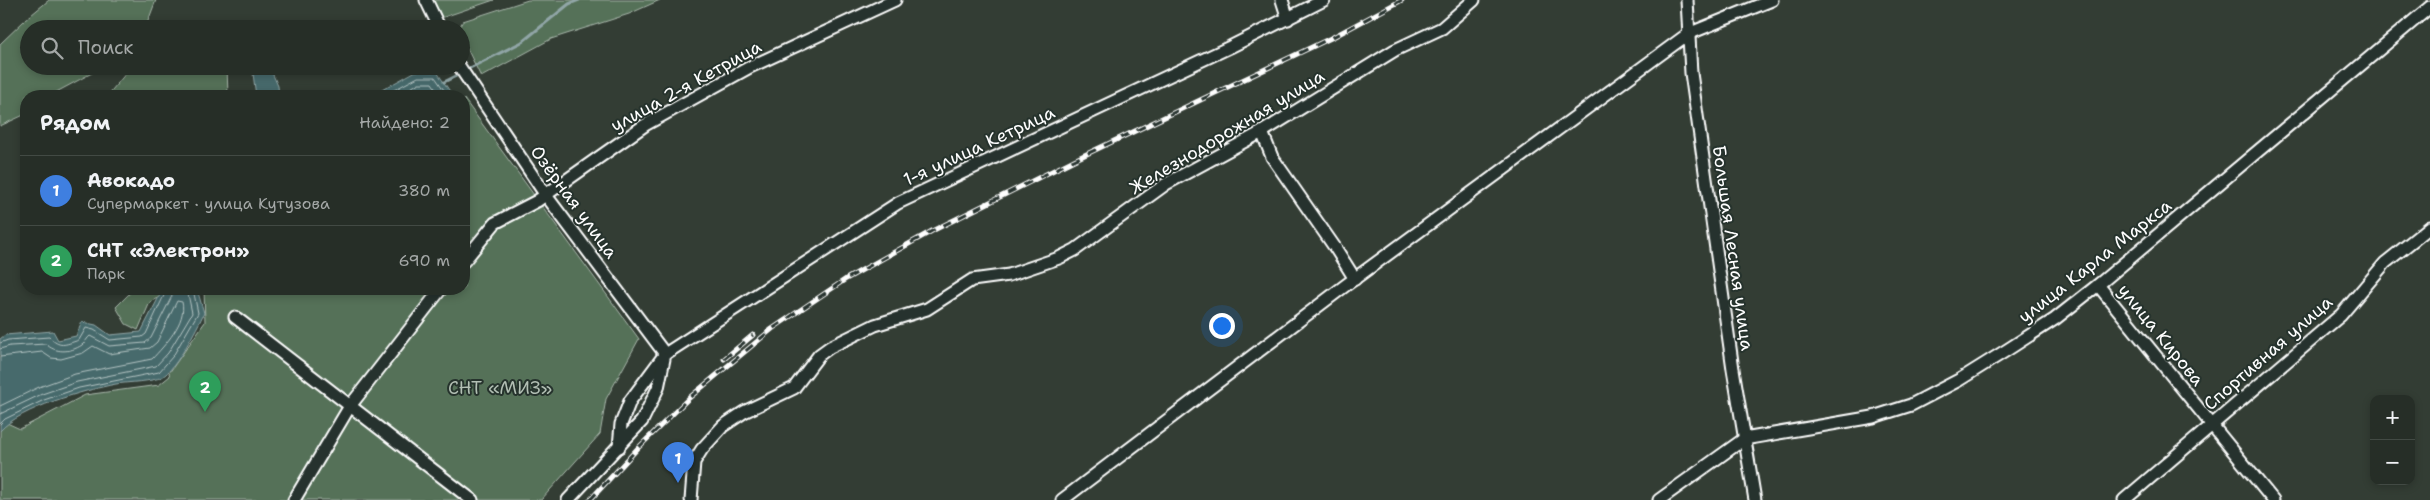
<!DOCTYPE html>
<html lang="ru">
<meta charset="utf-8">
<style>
:root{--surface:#262e27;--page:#323a33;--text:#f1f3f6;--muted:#a4a8a7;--line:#424a44;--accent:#ea580c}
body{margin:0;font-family:"Shantell Sans",sans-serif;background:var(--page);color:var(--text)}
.controls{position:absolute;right:15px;bottom:15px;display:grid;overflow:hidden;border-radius:10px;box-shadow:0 2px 8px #0003}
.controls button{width:45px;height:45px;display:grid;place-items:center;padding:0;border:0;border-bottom:1px solid var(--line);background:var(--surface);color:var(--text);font:25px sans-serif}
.you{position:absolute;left:1221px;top:325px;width:18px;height:18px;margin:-12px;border:4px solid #fff;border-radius:50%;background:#1a73e8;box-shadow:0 0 0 8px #1a73e833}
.badge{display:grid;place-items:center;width:32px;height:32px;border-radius:50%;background:var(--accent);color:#fff;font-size:16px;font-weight:700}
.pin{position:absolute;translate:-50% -41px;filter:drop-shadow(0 1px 2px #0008)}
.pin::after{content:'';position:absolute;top:26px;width:18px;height:15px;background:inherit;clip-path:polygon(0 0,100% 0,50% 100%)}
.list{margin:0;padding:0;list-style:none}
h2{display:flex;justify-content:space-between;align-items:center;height:65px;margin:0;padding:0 20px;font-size:21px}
h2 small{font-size:16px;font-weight:400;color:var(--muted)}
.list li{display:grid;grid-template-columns:32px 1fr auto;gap:15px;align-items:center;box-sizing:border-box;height:70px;padding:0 20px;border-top:1px solid var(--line)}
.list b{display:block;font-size:19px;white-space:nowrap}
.list p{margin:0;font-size:16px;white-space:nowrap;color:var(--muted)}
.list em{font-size:16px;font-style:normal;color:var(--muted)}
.icon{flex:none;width:28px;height:28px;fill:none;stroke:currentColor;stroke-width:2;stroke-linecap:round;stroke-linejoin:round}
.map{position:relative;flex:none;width:2430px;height:500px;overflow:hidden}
.search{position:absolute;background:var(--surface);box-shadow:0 2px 8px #0003;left:20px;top:20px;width:450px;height:55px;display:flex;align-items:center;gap:12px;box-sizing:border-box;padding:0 18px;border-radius:28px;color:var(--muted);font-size:19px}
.panel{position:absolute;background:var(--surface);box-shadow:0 2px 8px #0003;left:20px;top:90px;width:450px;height:205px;border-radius:20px}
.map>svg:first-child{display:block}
.green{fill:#557159;stroke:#aab8ac}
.water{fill:#476b6c;stroke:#91a6a7}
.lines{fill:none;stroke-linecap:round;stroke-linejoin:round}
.shore{stroke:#b5c4c4;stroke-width:1}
.stream{stroke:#91a6a7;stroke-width:3}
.minor-casing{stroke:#fff;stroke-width:15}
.minor{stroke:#26332d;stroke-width:11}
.rail-casing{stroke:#fff;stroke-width:5}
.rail{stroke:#26332d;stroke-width:3;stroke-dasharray:9;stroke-linecap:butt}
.labels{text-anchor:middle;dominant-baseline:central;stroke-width:4;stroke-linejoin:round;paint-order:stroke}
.street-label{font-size:18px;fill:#fff;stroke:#26332d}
.park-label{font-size:18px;fill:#b2bfb4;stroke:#26332d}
</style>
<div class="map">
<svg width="2430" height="500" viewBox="0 0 2430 500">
<rect width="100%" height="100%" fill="#333d34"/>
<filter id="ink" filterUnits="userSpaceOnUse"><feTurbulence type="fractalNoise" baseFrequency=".02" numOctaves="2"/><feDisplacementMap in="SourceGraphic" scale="10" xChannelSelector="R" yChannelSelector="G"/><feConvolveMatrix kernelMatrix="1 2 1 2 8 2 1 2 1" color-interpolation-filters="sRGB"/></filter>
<g filter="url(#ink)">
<g class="green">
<path d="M 49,0 L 156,0 L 145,29 L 29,29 L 29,66 L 105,66 L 49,96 L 26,96 L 26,114 L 0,126 L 0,44 L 25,20 Z"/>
<path d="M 428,0 L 494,0 L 432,21 Z"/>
<path d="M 528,0 L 660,0 L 629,14 L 551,39 L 481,77 L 461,36 L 461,29 L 458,29 L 463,21 Z"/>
<path d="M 132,66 L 227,66 L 228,96 L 107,96 Z"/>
<path d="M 464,99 L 639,339 L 606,399 L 600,434 L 541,500 L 0,500 L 0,431 L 7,423 L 20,429 L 85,395 L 159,385 L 170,376 L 169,373 L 205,322 L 204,289 L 464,289 Z"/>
<path d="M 134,289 L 181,289 L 174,289 L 150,302 L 138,330 L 126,324 L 116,307 Z"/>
</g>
<g class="water">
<path d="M 252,66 L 269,66 L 278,86 L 279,96 L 256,96 Z"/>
<path d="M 416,71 L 437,72 L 453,96 L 371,96 Z"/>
<path d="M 163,289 L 197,289 L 204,313 C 197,328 176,369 162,377 C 152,382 128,382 116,384 C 85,390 20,408 0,431 L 0,339 L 5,335 L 53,331 L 58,340 L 76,336 L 82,322 L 96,325 L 110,335 L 141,332 Z"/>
</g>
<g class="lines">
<g class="shore">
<path d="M 383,96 L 418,77 L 435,77 L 448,96"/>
<path d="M 397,96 L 419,83 L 432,83 L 441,96"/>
<path d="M 0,343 L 8,340 L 49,337 C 60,348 64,345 79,340 L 86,328 L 94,330 L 110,340 L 142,337 L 146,334 L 167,289"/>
<path d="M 0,349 L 10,346 L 46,344 C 55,353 70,353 82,345 C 86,342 87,338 90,336 L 109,346 L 145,343 L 151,338 L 172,296 L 173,289"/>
<path d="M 0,357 L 42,352 L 51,358 L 61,359 L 83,353 L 93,346 L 109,354 L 150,348 L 157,342 L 177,301 L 182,302 C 187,322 165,345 152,359 L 75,374 L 39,387 L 0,406"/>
<path d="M 0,414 L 42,394 L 77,382 L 156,366 L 168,353 L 192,313 L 187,289"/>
<path d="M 0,424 L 5,419 L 44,400 L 79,388 L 159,372 L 173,356 L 198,313 L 193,289"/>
</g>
<g class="stream">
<path d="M 470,68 L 522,42 L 569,4 L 579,0"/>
<path d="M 444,82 L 456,76"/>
</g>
<g class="minor-casing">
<g id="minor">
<path d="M 426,0 L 440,29"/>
<path d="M 1282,0 L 1288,19"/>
<path d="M 1687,0 L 1691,73 L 1733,369 L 1755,500"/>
<path d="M 459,66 L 545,194 L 665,354"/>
<path d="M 1262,132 L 1272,157 L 1336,249 L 1355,279"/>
<path d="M 464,261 L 495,223 L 537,201 L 645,125 L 750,67 L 895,0"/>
<path d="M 2098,285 L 2273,500"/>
<path d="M 235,317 L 472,500"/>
<path d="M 619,447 L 621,424 L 630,401 L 665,354 L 898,203 L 1230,47 L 1324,0"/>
<path d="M 294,500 L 350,406 L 441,289"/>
<path d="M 568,500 L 642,421 L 658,388 L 664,359"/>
<path d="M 691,500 L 694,462 L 702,449 L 723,426 L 744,412 L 794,388 L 819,355 L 830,347 L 875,325 L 927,309 L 972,280 L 1009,275 L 1059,258 L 1075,250 L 1166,184 L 1262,132 L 1395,50 L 1442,28 L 1474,0"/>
<path d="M 1062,500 L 1346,285 L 1688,34 L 1772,0"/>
<path d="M 1659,500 L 1744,439 L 1873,417 L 1911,405 L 1959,380 L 2007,350 L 2055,319 L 2098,285 L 2430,7"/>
<path d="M 2124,500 L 2341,315 L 2385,263 L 2430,227"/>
</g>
</g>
<use href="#minor" class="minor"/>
<g class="rail-casing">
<g id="rail">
<path d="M 724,359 L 753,335"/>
<path d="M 590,500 L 638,448 L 689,398 L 772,329 L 846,279 L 932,231 L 1074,160 L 1333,37 L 1402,0"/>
</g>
</g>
<use href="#rail" class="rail"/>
</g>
</g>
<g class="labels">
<g class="street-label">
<text transform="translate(686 86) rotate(-29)">улица 2-я Кетрица</text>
<text transform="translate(1227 132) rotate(-31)">Железнодорожная улица</text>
<text transform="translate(979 146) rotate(-25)">1-я улица Кетрица</text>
<text transform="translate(574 202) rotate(54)">Озёрная улица</text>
<text transform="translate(1733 248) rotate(82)">Большая Лесная улица</text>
<text transform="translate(2095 261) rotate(-38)">улица Карла Маркса</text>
<text transform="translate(2161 335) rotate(51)">улица Кирова</text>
<text transform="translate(2268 353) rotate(-41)">Спортивная улица</text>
</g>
<g class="park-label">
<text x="500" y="388">СНТ «МИЗ»</text>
</g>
</g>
</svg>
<div class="controls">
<button>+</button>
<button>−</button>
</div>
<div class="you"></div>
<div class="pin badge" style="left:678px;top:483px;background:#3f7fe0">1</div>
<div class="pin badge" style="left:205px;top:412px;background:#2e9e5b">2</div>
<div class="search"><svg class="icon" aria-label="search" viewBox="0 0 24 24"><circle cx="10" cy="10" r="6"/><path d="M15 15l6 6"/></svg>Поиск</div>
<section class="panel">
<h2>Рядом<small>Найдено: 2</small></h2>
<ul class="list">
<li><span class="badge" style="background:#3f7fe0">1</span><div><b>Авокадо</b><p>Супермаркет · улица Кутузова</p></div><em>380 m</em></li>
<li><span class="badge" style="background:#2e9e5b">2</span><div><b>СНТ «Электрон»</b><p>Парк</p></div><em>690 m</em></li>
</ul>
</section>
</div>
